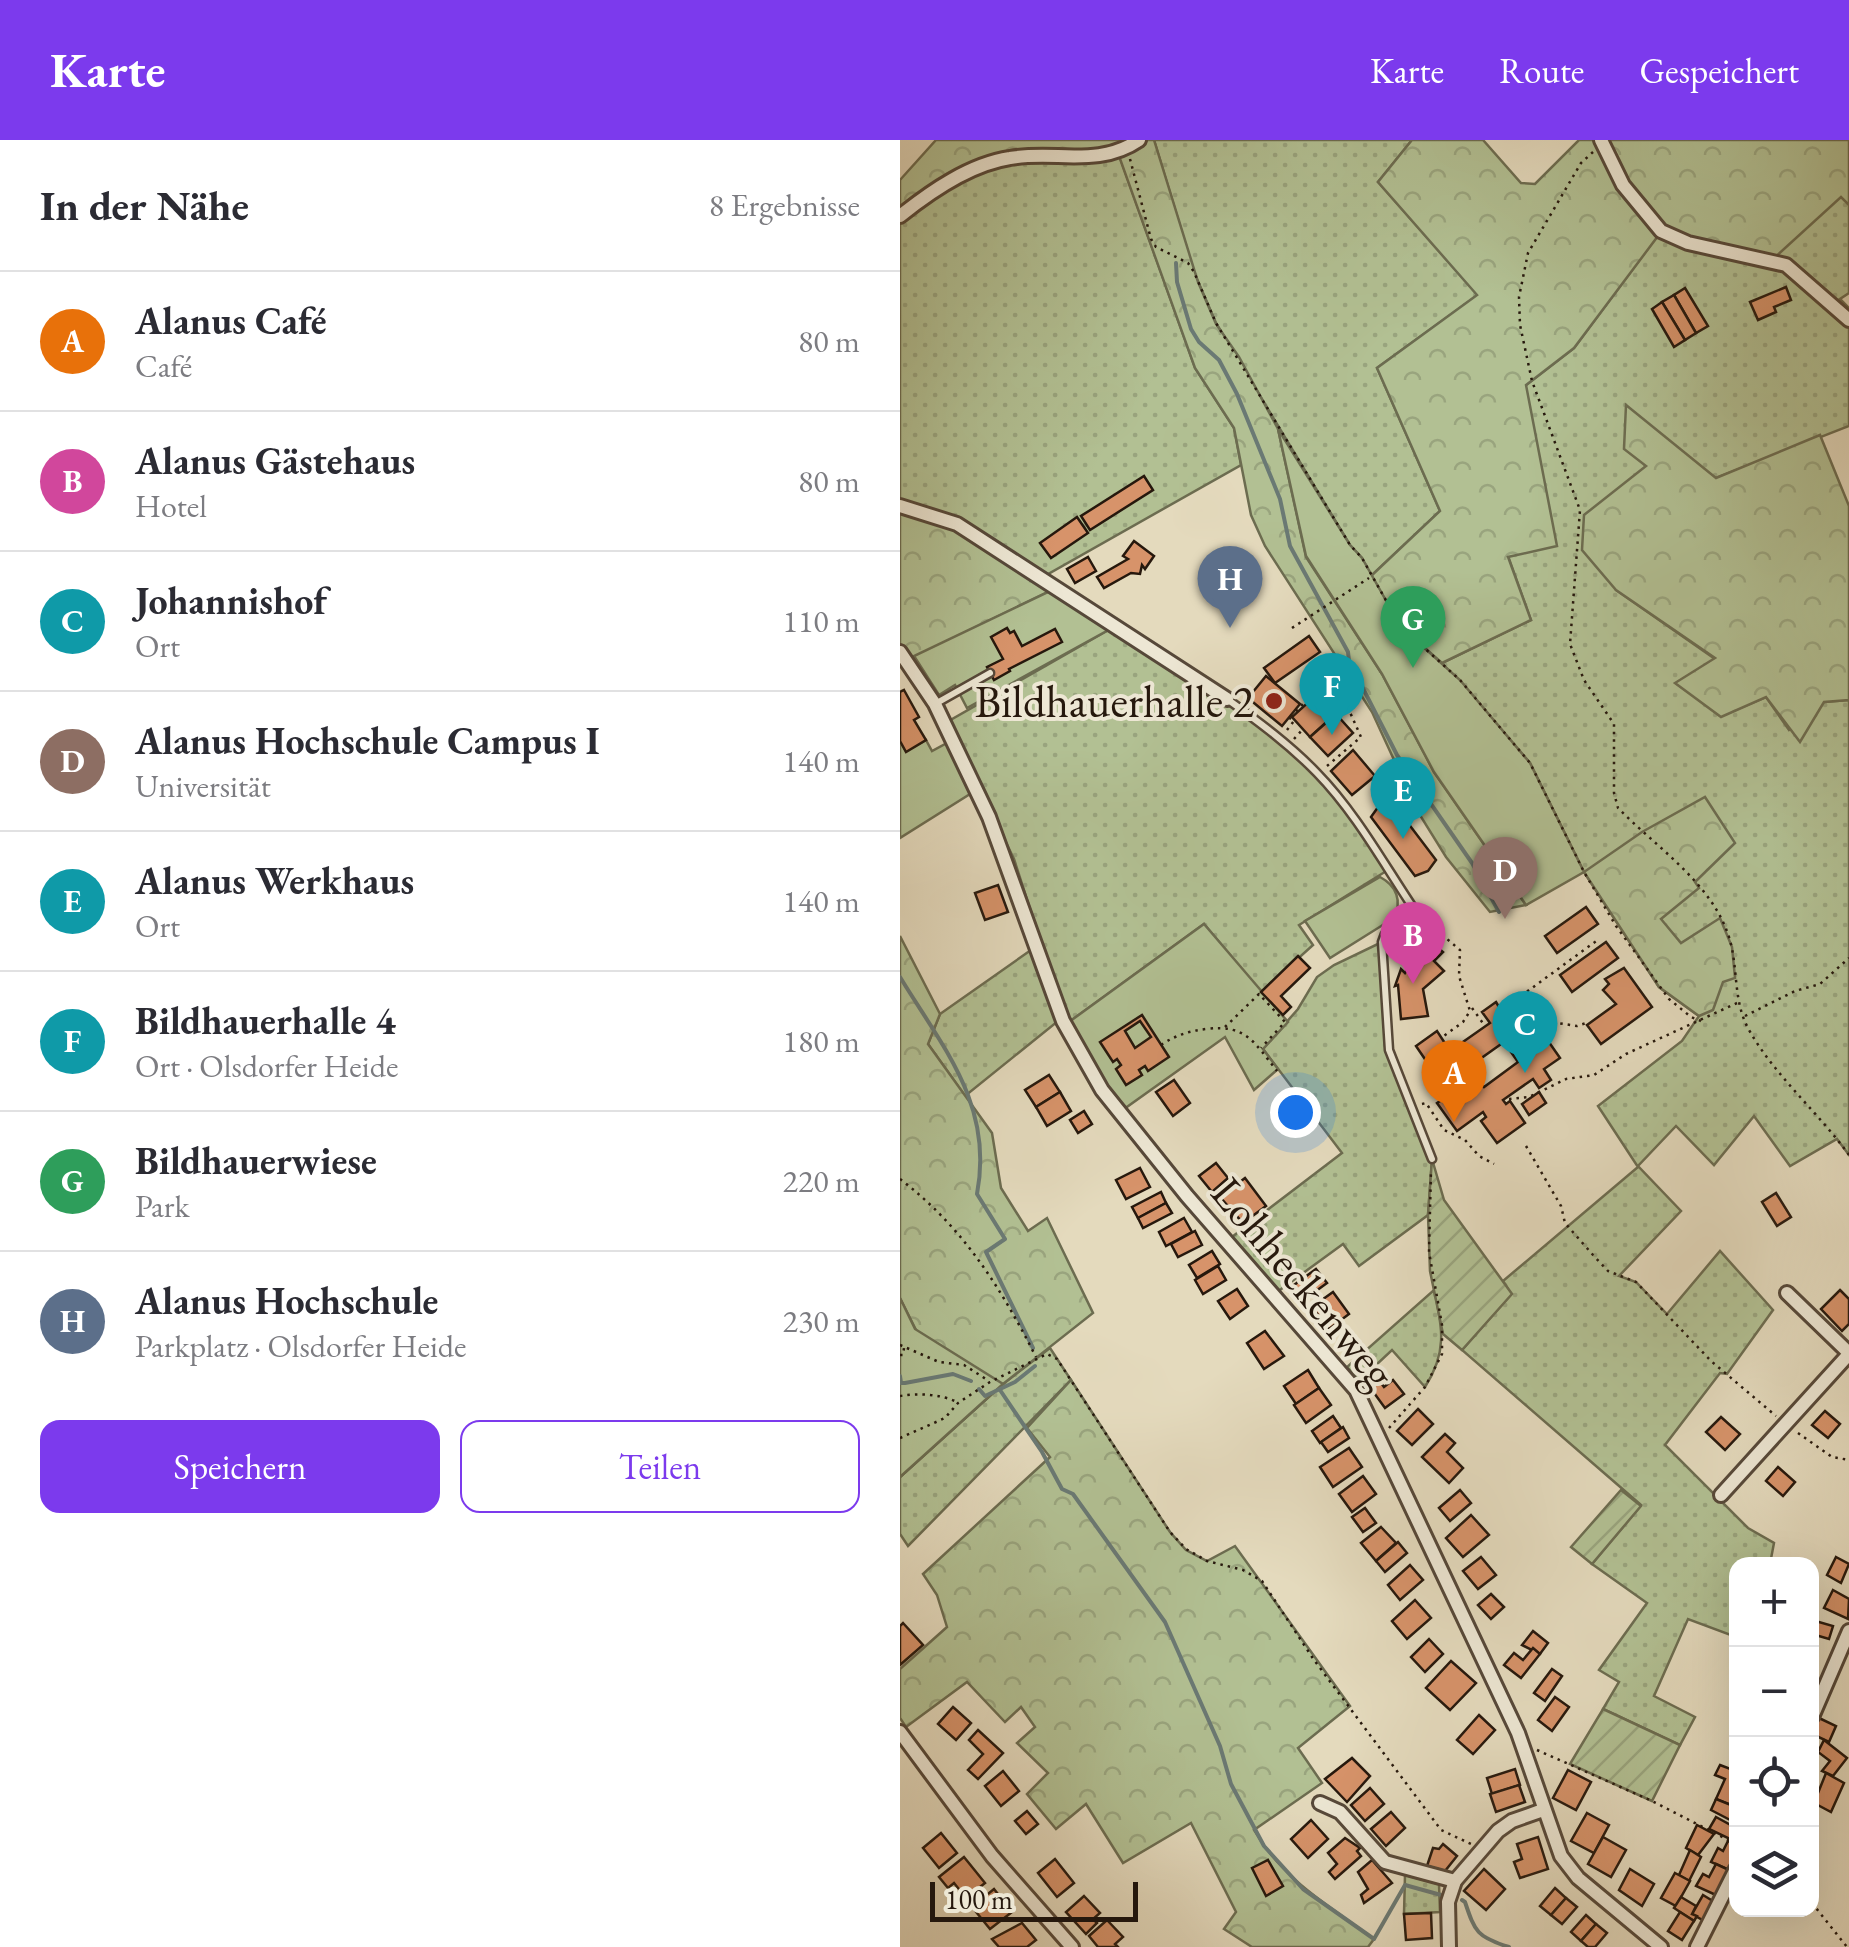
<!DOCTYPE html>
<html lang="de">
<meta charset="utf-8">
<style>
:root{--surface:#fff;--page:#f7f7f7;--text:#2b2b33;--muted:#7c7c81;--line:#e1e1e2;--accent:#7c3aed}
body{margin:0;font-family:"EB Garamond",serif;background:var(--page);color:var(--text)}
.controls{position:absolute;right:30px;bottom:30px;display:grid;overflow:hidden;border-radius:20px;box-shadow:0 10px 40px #0002}
.controls button{width:90px;height:90px;display:grid;place-items:center;padding:0;border:0;border-bottom:2px solid var(--line);background:var(--surface);color:var(--text);font:50px sans-serif}
.scale{position:absolute;left:30px;bottom:25px;width:208px;box-sizing:border-box;padding-left:10px;border:5px solid #26180d;border-top:0;font-size:28px;line-height:35px;white-space:nowrap;color:#26180d;-webkit-text-stroke:8px #ede7d4;paint-order:stroke}
.you{position:absolute;left:395px;top:972px;width:35px;height:35px;margin:-25px;border:8px solid #fff;border-radius:50%;background:#1a73e8;box-shadow:0 0 0 15px #1a73e833}
.badge{display:grid;place-items:center;width:65px;height:65px;border-radius:50%;background:var(--accent);color:#fff;font-size:32px;font-weight:700}
.pin{position:absolute;translate:-50% -82px;filter:drop-shadow(0 2px 5px #0008)}
.pin::after{content:'';position:absolute;top:52px;width:35px;height:30px;background:inherit;clip-path:polygon(0 0,100% 0,50% 100%)}
.list{margin:0;padding:0;list-style:none}
h2{display:flex;justify-content:space-between;align-items:center;height:130px;margin:0;padding:0 40px;font-size:42px}
h2 small{font-size:32px;font-weight:400;color:var(--muted)}
.list li{display:grid;grid-template-columns:65px 1fr auto;gap:30px;align-items:center;box-sizing:border-box;height:140px;padding:0 40px;border-top:2px solid var(--line)}
.list b{display:block;font-size:38px;white-space:nowrap}
.list p{margin:0;font-size:32px;white-space:nowrap;color:var(--muted)}
.list em{font-size:32px;font-style:normal;color:var(--muted)}
.actions{display:flex;gap:20px;padding:30px 40px}
.actions a{flex:1;padding:22px 0;border:2px solid var(--accent);border-radius:20px;text-align:center;font-size:35px;color:var(--accent)}
.actions .main{background:var(--accent);color:#fff}
.icon{flex:none;width:55px;height:55px;fill:none;stroke:currentColor;stroke-width:2;stroke-linecap:round;stroke-linejoin:round}
.map{position:relative;flex:none;width:949px;height:1807px;overflow:hidden}
header{display:flex;align-items:center;gap:60px;box-sizing:border-box;height:140px;padding:0 50px;background:var(--accent);color:#fff}
header strong{font-size:48px}
nav{display:flex;gap:55px;margin-inline-start:auto;font-size:35px}
main{display:flex}
aside{flex:1;background:var(--surface)}
.map>svg:first-child{display:block}
.grass{fill:url(#grass-dots);stroke:#6c6c50;stroke-width:2.5}
.forest{fill:url(#forest-crowns);stroke:#6c6c50;stroke-width:2.5}
.park{fill:#b2c093;stroke:#6c6c50;stroke-width:2.5}
.garden{fill:url(#garden-furrows);stroke:#6c6c50;stroke-width:2.5}
.lines{fill:none;stroke-linecap:round;stroke-linejoin:round}
.stream{stroke:#6a7974;stroke-width:4}
.building{fill:#d7936a;stroke:#26180d;stroke-width:2.5;fill-rule:evenodd}
.service-casing{stroke:#564839;stroke-width:11}
.minor-casing{stroke:#564839;stroke-width:18}
.path{stroke:#26180d;stroke-width:2.5;stroke-dasharray:2.5 5;stroke-linecap:butt}
.service{stroke:#ede7d4;stroke-width:6}
.minor{stroke:#ede7d4;stroke-width:12}
.poi-dot{fill:#8f2418;stroke:#ede7d4;stroke-width:4}
.labels{text-anchor:middle;dominant-baseline:central;stroke-width:8;stroke-linejoin:round;paint-order:stroke}
.poi-label{font-size:45px;fill:#26180d;stroke:#ede7d4;text-anchor:end}
.street-label{font-size:45px;fill:#26180d;stroke:#ede7d4}
</style>
<header>
<strong>Karte</strong>
<nav><a>Karte</a><a>Route</a><a>Gespeichert</a></nav>
</header>
<main>
<aside>
<h2>In der Nähe<small>8 Ergebnisse</small></h2>
<ul class="list">
<li><span class="badge" style="background:#e8710a">A</span><div><b>Alanus Café</b><p>Café</p></div><em>80 m</em></li>
<li><span class="badge" style="background:#d1479c">B</span><div><b>Alanus Gästehaus</b><p>Hotel</p></div><em>80 m</em></li>
<li><span class="badge" style="background:#0f9aa8">C</span><div><b>Johannishof</b><p>Ort</p></div><em>110 m</em></li>
<li><span class="badge" style="background:#8d6e63">D</span><div><b>Alanus Hochschule Campus I</b><p>Universität</p></div><em>140 m</em></li>
<li><span class="badge" style="background:#0f9aa8">E</span><div><b>Alanus Werkhaus</b><p>Ort</p></div><em>140 m</em></li>
<li><span class="badge" style="background:#0f9aa8">F</span><div><b>Bildhauerhalle 4</b><p>Ort · Olsdorfer Heide</p></div><em>180 m</em></li>
<li><span class="badge" style="background:#2e9e5b">G</span><div><b>Bildhauerwiese</b><p>Park</p></div><em>220 m</em></li>
<li><span class="badge" style="background:#5c6f8a">H</span><div><b>Alanus Hochschule</b><p>Parkplatz · Olsdorfer Heide</p></div><em>230 m</em></li>
</ul>
<div class="actions"><a class="main">Speichern</a><a>Teilen</a></div>
</aside>
<div class="map">
<svg width="949" height="1807" viewBox="0 0 949 1807">
<defs>
<pattern id="grass-dots" width="8" height="8" patternUnits="userSpaceOnUse" patternTransform="scale(2.5)"><rect width="8" height="8" fill="#b2c093"/><path d="M2 2h.1M6 6h.1" fill="none" stroke="#99a47e" stroke-width="1.8" stroke-linecap="round"/></pattern>
<pattern id="forest-crowns" width="20" height="18" patternUnits="userSpaceOnUse" patternTransform="scale(2.5)"><rect width="20" height="18" fill="#b2c093"/><path d="M2 6a3 3 0 1 1 6 0M12 15a3 3 0 1 1 6 0" fill="none" stroke="#99a47e"/></pattern>
<pattern id="garden-furrows" width="10" height="10" patternUnits="userSpaceOnUse" patternTransform="scale(2.5)"><rect width="10" height="10" fill="#b2c093"/><path d="M-1 1l2-2M0 10L10 0M9 11l2-2" fill="none" stroke="#99a47e"/></pattern>
</defs>
<rect width="100%" height="100%" fill="#e4dabd"/>
<filter id="stains"><feTurbulence type="fractalNoise" baseFrequency=".002" numOctaves="4"/><feColorMatrix values="0 0 0 0 .2 0 0 0 0 .09 0 0 0 0 .02 0 0 0 .5 -.17"/></filter>
<radialGradient id="worn" r=".72"><stop offset=".6" stop-color="#630" stop-opacity="0"/><stop offset="1" stop-color="#630" stop-opacity=".3"/></radialGradient>
<g class="grass">
<path d="M 254,0 L 512,0 L 478,42 L 578,155 L 477,228 L 540,371 L 470,437 L 462,418 L 450,405 L 316,183 L 294,132 Z"/>
<path d="M 218,12 L 295,228 L 334,288 L 341,325 L 141,438 L 0,366 L 0,76 L 95,21 Z"/>
<path d="M 942,57 L 949,65 L 949,153 L 940,159 L 949,168 L 949,286 L 816,338 L 747,326 L 716,450 L 815,519 L 776,543 L 821,576 L 866,557 L 889,590 L 924,562 L 949,560 L 949,1015 L 937,999 L 890,1026 L 854,976 L 814,1025 L 776,986 L 738,1026 L 781,1071 L 719,1136 L 736,1142 L 767,1174 L 820,1111 L 873,1170 L 827,1234 L 820,1233 L 765,1305 L 848,1388 L 874,1403 L 870,1424 L 836,1424 L 836,1497 L 788,1479 L 754,1556 L 795,1577 L 780,1605 L 703,1569 L 719,1542 L 699,1530 L 747,1463 L 692,1424 L 741,1365 L 562,1210 L 611,1154 L 603,1141 L 738,1027 L 698,966 L 782,901 L 799,876 L 759,847 L 684,732 L 630,623 L 542,523 L 631,480 L 608,416 L 656,405 L 625,246 L 674,208 L 761,91 Z"/>
<path d="M 212,488 L 313,548 L 418,634 L 488,730 L 399,785 L 413,805 L 361,852 L 304,784 L 169,882 L 158,881 L 65,956 L 28,904 L 40,874 L 141,803 L 114,719 L 47,582 Z"/>
<path d="M 482,802 L 487,900 L 532,1019 L 528,1075 L 459,1126 L 443,1104 L 373,1155 L 328,1100 L 442,1013 L 363,909 L 398,869 L 417,837 L 434,825 Z"/>
<path d="M 534,1150 C 543,1188 547,1213 525,1247 L 492,1210 L 459,1241 L 447,1227 Z"/>
<path d="M 150,1208 L 171,1240 L 8,1406 L 0,1394 L 0,1337 L 103,1244 Z"/>
<path d="M 505,1735 L 539,1744 L 540,1772 L 504,1774 Z"/>
</g>
<g class="forest">
<path d="M 36,0 L 239,0 L 228,7 L 95,21 L 0,76 L 0,40 Z"/>
<path d="M 247,0 L 254,0 L 298,142 L 316,184 L 339,217 L 378,289 L 406,417 L 482,534 L 534,632 L 626,765 L 590,772 L 546,717 L 518,672 L 472,572 L 365,406 L 351,375 L 334,288 L 295,228 L 219,16 Z"/>
<path d="M 512,0 L 583,0 L 621,43 L 635,44 L 679,0 L 949,0 L 949,65 L 941,57 L 872,120 L 761,92 L 674,208 L 626,245 L 657,406 L 608,417 L 631,480 L 542,523 L 501,487 L 470,437 L 540,371 L 477,228 L 577,155 L 478,42 Z"/>
<path d="M 726,265 L 816,338 L 920,295 L 949,366 L 949,560 L 924,562 L 900,602 L 866,557 L 821,577 L 775,543 L 815,518 L 716,450 L 682,410 L 684,375 L 746,326 L 724,309 Z"/>
<path d="M 0,366 L 57,384 L 150,451 L 8,520 L 0,512 Z"/>
<path d="M 805,657 L 835,703 L 795,742 L 799,748 L 761,779 L 781,803 L 820,778 L 832,807 L 835,838 L 823,842 L 813,870 L 799,876 L 759,847 L 684,732 L 742,692 Z"/>
<path d="M 0,796 L 40,874 L 28,904 L 92,993 L 101,1048 L 128,1091 L 147,1078 L 193,1173 L 103,1244 L 0,1337 L 0,1190 L 15,1188 L 0,1158 Z"/>
<path d="M 171,1240 L 270,1392 L 286,1410 L 307,1421 L 335,1406 L 450,1566 L 398,1608 L 422,1643 L 354,1690 C 382,1739 429,1766 474,1799 L 468,1807 L 352,1807 L 324,1789 L 336,1772 L 291,1683 L 223,1723 L 186,1664 L 156,1689 L 127,1654 L 148,1633 L 117,1603 L 135,1587 L 121,1567 L 105,1582 L 67,1542 L 6,1587 L 0,1578 L 0,1529 L 47,1487 L 37,1455 L 23,1434 L 150,1317 L 127,1288 Z"/>
</g>
<g class="park">
<path d="M 378,289 L 450,405 L 462,418 L 501,487 L 560,540 L 630,623 L 684,732 L 626,765 L 534,632 L 482,534 L 406,416 Z"/>
<path d="M 150,451 L 212,488 L 67,568 L 55,545 L 39,555 L 14,516 Z"/>
<path d="M 26,600 L 32,611 L 47,603 L 70,654 L 0,698 L 0,601 L 6,611 Z"/>
<path d="M 480,737 C 497,746 502,761 494,778 L 430,818 L 405,781 Z"/>
<path d="M 304,784 L 388,882 L 363,909 L 378,929 L 354,950 L 325,897 L 224,969 L 211,955 L 169,882 Z"/>
<path d="M 0,1158 L 15,1189 L 103,1244 L 0,1337 Z"/>
</g>
<g class="garden">
<path d="M 532,1019 L 544,1060 L 612,1154 L 562,1210 L 543,1194 L 530,1131 L 528,1075 Z"/>
<path d="M 721,1350 L 741,1366 L 692,1424 L 671,1407 Z"/>
<path d="M 703,1569 L 780,1605 L 752,1661 L 670,1624 Z"/>
</g>
<g class="lines">
<g class="stream">
<path d="M 276,123 L 277,142 L 291,189 L 299,202 L 319,220 L 337,254 L 380,359 L 390,406 L 448,512 L 449,521 L 497,615 L 572,723 L 599,772"/>
<path d="M 0,837 C 43,908 94,965 77,1054 L 105,1099 L 86,1112 L 133,1208"/>
<path d="M 0,1236 L 1,1243 L 5,1243 L 53,1234 L 71,1241"/>
<path d="M 79,1249 L 85,1256 L 115,1242 L 135,1226"/>
<path d="M 100,1250 L 142,1312 L 162,1349 L 173,1354 L 265,1482 L 320,1606 L 331,1644 L 364,1706 L 403,1749 L 474,1799 L 505,1745 L 541,1755"/>
<path d="M 562,1760 L 565,1762 C 575,1792 577,1797 609,1807"/>
</g>
</g>
<g class="building">
<path d="M 886,147 L 891,160 L 874,167 L 876,172 L 858,180 L 850,162 Z"/>
<path d="M 785,148 L 808,186 L 796,193 L 774,155 Z"/>
<path d="M 774,155 L 796,193 L 785,200 L 762,162 Z"/>
<path d="M 762,162 L 785,200 L 774,207 L 752,169 Z"/>
<path d="M 244,336 L 253,350 L 190,390 L 181,376 Z"/>
<path d="M 177,377 L 188,393 L 151,418 L 140,403 Z"/>
<path d="M 234,401 L 254,416 L 245,429 L 242,425 L 240,434 L 231,433 L 204,448 L 197,437 L 228,419 L 223,416 Z"/>
<path d="M 188,417 L 196,431 L 175,443 L 167,429 Z"/>
<path d="M 107,488 L 110,493 L 114,491 L 122,506 L 155,489 L 162,502 L 109,529 L 110,531 L 94,540 L 87,527 L 103,519 L 91,497 Z"/>
<path d="M 409,496 L 420,512 L 375,543 L 364,528 Z"/>
<path d="M 366,536 L 400,564 L 382,586 L 348,558 Z"/>
<path d="M 424,548 L 442,568 L 410,597 L 392,577 Z"/>
<path d="M 4,550 L 19,577 L 14,580 L 26,600 L 6,612 L 0,601 L 0,552 Z"/>
<path d="M 436,574 L 453,593 L 428,616 L 410,597 Z"/>
<path d="M 453,610 L 475,636 L 452,655 L 431,631 Z"/>
<path d="M 492,662 L 536,720 L 528,731 L 515,736 L 471,677 L 481,663 L 484,666 Z"/>
<path d="M 98,745 L 108,772 L 85,780 L 75,753 Z"/>
<path d="M 686,767 L 698,784 L 657,813 L 645,796 Z"/>
<path d="M 706,802 L 718,818 L 672,852 L 660,835 Z"/>
<path d="M 536,806 L 543,812 L 534,821 L 544,831 L 523,849 L 528,876 L 501,879 L 498,845 L 495,846 L 501,829 L 505,833 L 517,815 Z"/>
<path d="M 398,816 L 410,828 L 381,856 L 391,867 L 383,875 L 361,852 Z"/>
<path d="M 724,828 L 752,867 L 701,904 L 687,885 L 716,864 L 703,850 L 709,844 L 705,839 Z"/>
<path d="M 596,862 L 603,874 L 621,862 L 660,918 L 644,929 L 651,940 L 639,948 L 633,939 L 603,960 L 606,964 L 610,961 L 625,983 L 597,1003 L 581,981 L 586,977 L 583,972 L 557,991 L 537,963 L 543,959 L 540,954 L 546,950 L 516,906 L 537,891 L 550,911 L 590,883 L 582,872 ZM 604,902 L 618,922 L 584,947 L 566,929 Z"/>
<path d="M 242,875 L 269,917 L 248,931 L 245,926 L 239,930 L 242,935 L 226,945 L 216,929 L 221,925 L 217,919 L 213,922 L 200,902 ZM 240,881 L 251,897 L 235,908 L 225,891 Z"/>
<path d="M 149,935 L 160,952 L 136,967 L 125,950 Z"/>
<path d="M 274,940 L 290,963 L 273,976 L 256,952 Z"/>
<path d="M 160,952 L 171,971 L 147,986 L 136,967 Z"/>
<path d="M 639,952 L 646,963 L 629,975 L 622,964 Z"/>
<path d="M 184,971 L 192,984 L 178,993 L 170,980 Z"/>
<path d="M 316,1023 L 328,1038 L 312,1052 L 299,1036 Z"/>
<path d="M 240,1028 L 250,1047 L 226,1059 L 216,1040 Z"/>
<path d="M 345,1038 L 366,1066 L 343,1083 L 320,1057 Z"/>
<path d="M 261,1052 L 266,1063 L 238,1078 L 232,1067 Z"/>
<path d="M 876,1053 L 891,1077 L 877,1086 L 862,1062 Z"/>
<path d="M 266,1063 L 272,1073 L 243,1088 L 238,1078 Z"/>
<path d="M 284,1078 L 292,1092 L 266,1106 L 259,1092 Z"/>
<path d="M 295,1091 L 302,1105 L 278,1117 L 271,1104 Z"/>
<path d="M 312,1111 L 320,1124 L 297,1138 L 289,1125 Z"/>
<path d="M 318,1126 L 326,1140 L 303,1154 L 295,1140 Z"/>
<path d="M 416,1129 L 427,1143 L 405,1159 L 394,1145 Z"/>
<path d="M 337,1149 L 348,1166 L 330,1179 L 318,1161 Z"/>
<path d="M 940,1150 L 949,1159 L 949,1184 L 942,1191 L 921,1169 Z"/>
<path d="M 433,1152 L 449,1174 L 429,1189 L 412,1167 Z"/>
<path d="M 365,1191 L 384,1216 L 364,1229 L 347,1203 Z"/>
<path d="M 408,1230 L 419,1248 L 396,1264 L 384,1246 Z"/>
<path d="M 478,1239 L 484,1247 L 493,1240 L 504,1254 L 485,1268 L 469,1246 Z"/>
<path d="M 419,1248 L 431,1265 L 406,1283 L 394,1265 Z"/>
<path d="M 518,1269 L 533,1284 L 512,1305 L 497,1291 Z"/>
<path d="M 925,1271 L 940,1284 L 928,1298 L 912,1285 Z"/>
<path d="M 433,1276 L 441,1288 L 420,1303 L 412,1291 Z"/>
<path d="M 821,1277 L 840,1294 L 825,1310 L 806,1292 Z"/>
<path d="M 443,1287 L 449,1298 L 428,1312 L 421,1302 Z"/>
<path d="M 545,1294 L 555,1303 L 547,1312 L 563,1328 L 549,1343 L 522,1317 Z"/>
<path d="M 449,1308 L 462,1327 L 433,1347 L 420,1327 Z"/>
<path d="M 878,1327 L 895,1342 L 883,1356 L 866,1341 Z"/>
<path d="M 463,1336 L 476,1354 L 452,1372 L 439,1354 Z"/>
<path d="M 560,1350 L 571,1363 L 550,1381 L 539,1368 Z"/>
<path d="M 465,1368 L 476,1383 L 463,1392 L 452,1377 Z"/>
<path d="M 571,1375 L 589,1395 L 563,1417 L 546,1398 Z"/>
<path d="M 481,1387 L 496,1403 L 476,1421 L 461,1403 Z"/>
<path d="M 498,1402 L 507,1413 L 485,1432 L 476,1421 Z"/>
<path d="M 581,1417 L 596,1435 L 578,1449 L 563,1431 Z"/>
<path d="M 936,1417 L 949,1424 L 941,1443 L 927,1435 Z"/>
<path d="M 510,1425 L 523,1440 L 500,1460 L 488,1445 Z"/>
<path d="M 933,1450 L 949,1459 L 948,1479 L 924,1468 Z"/>
<path d="M 591,1454 L 604,1467 L 591,1479 L 578,1465 Z"/>
<path d="M 515,1460 L 531,1478 L 507,1499 L 492,1481 Z"/>
<path d="M 912,1480 L 933,1486 L 929,1499 L 912,1494 Z"/>
<path d="M 3,1483 L 23,1505 L 0,1525 L 0,1486 Z"/>
<path d="M 633,1491 L 648,1503 L 640,1514 L 622,1505 Z"/>
<path d="M 529,1499 L 543,1514 L 525,1532 L 511,1517 Z"/>
<path d="M 633,1508 L 640,1514 L 621,1538 L 604,1525 L 614,1513 L 623,1520 Z"/>
<path d="M 551,1521 L 576,1543 L 550,1570 L 526,1548 Z"/>
<path d="M 652,1529 L 662,1536 L 645,1561 L 634,1553 Z"/>
<path d="M 655,1557 L 669,1567 L 652,1591 L 638,1580 Z"/>
<path d="M 53,1567 L 71,1583 L 56,1600 L 38,1584 Z"/>
<path d="M 579,1575 L 595,1590 L 573,1614 L 557,1600 Z"/>
<path d="M 919,1578 L 936,1586 L 929,1602 L 912,1594 Z"/>
<path d="M 78,1590 L 103,1613 L 78,1639 L 68,1630 L 83,1614 L 69,1600 Z"/>
<path d="M 924,1600 L 947,1618 L 933,1636 L 922,1631 L 930,1621 L 918,1612 Z"/>
<path d="M 452,1618 L 470,1636 L 447,1662 L 425,1639 Z"/>
<path d="M 820,1625 L 836,1631 L 836,1667 L 816,1659 L 825,1639 L 815,1635 Z"/>
<path d="M 615,1629 L 620,1645 L 592,1654 L 587,1638 Z"/>
<path d="M 668,1630 L 691,1642 L 676,1670 L 653,1658 Z"/>
<path d="M 103,1631 L 119,1651 L 101,1666 L 85,1646 Z"/>
<path d="M 926,1633 L 944,1643 L 931,1672 L 914,1663 Z"/>
<path d="M 619,1645 L 625,1662 L 596,1672 L 590,1654 Z"/>
<path d="M 470,1648 L 484,1664 L 465,1681 L 451,1665 Z"/>
<path d="M 816,1659 L 836,1667 L 836,1683 L 811,1670 Z"/>
<path d="M 127,1671 L 138,1684 L 126,1694 L 115,1681 Z"/>
<path d="M 491,1672 L 505,1688 L 486,1706 L 471,1689 Z"/>
<path d="M 687,1673 L 709,1685 L 694,1713 L 671,1701 Z"/>
<path d="M 816,1677 L 836,1688 L 834,1701 L 809,1689 Z"/>
<path d="M 411,1680 L 428,1699 L 408,1718 L 391,1699 Z"/>
<path d="M 797,1685 L 814,1694 L 798,1715 L 786,1708 Z"/>
<path d="M 41,1693 L 57,1713 L 39,1728 L 23,1708 Z"/>
<path d="M 638,1697 L 648,1729 L 620,1738 L 614,1722 L 622,1719 L 617,1704 Z"/>
<path d="M 703,1697 L 726,1710 L 711,1737 L 688,1724 Z"/>
<path d="M 445,1698 L 460,1708 L 457,1711 L 461,1716 L 435,1739 L 429,1732 L 437,1724 L 428,1713 Z"/>
<path d="M 828,1701 L 836,1705 L 836,1716 L 829,1730 L 811,1722 L 818,1708 L 823,1711 Z"/>
<path d="M 543,1704 L 557,1716 L 545,1731 L 527,1726 L 533,1708 L 539,1709 Z"/>
<path d="M 790,1710 L 801,1717 L 789,1741 L 779,1735 Z"/>
<path d="M 64,1717 L 85,1743 L 66,1758 L 54,1743 L 48,1748 L 39,1737 Z"/>
<path d="M 155,1719 L 174,1743 L 157,1757 L 138,1733 Z"/>
<path d="M 368,1720 L 383,1746 L 366,1756 L 352,1728 Z"/>
<path d="M 472,1720 L 492,1743 L 464,1763 L 461,1755 L 468,1749 L 458,1732 Z"/>
<path d="M 816,1724 L 829,1730 L 818,1756 L 796,1746 L 803,1734 L 809,1737 Z"/>
<path d="M 584,1729 L 605,1749 L 586,1770 L 564,1751 Z"/>
<path d="M 730,1729 L 754,1744 L 742,1766 L 719,1750 Z"/>
<path d="M 775,1733 L 790,1741 L 776,1766 L 761,1758 Z"/>
<path d="M 655,1748 L 666,1758 L 651,1775 L 640,1766 Z"/>
<path d="M 94,1749 L 112,1772 L 90,1789 L 72,1767 Z"/>
<path d="M 803,1755 L 816,1763 L 806,1782 L 792,1774 Z"/>
<path d="M 184,1756 L 200,1773 L 193,1779 L 197,1783 L 186,1794 L 166,1772 Z"/>
<path d="M 781,1757 L 796,1766 L 792,1774 L 797,1776 L 794,1781 L 774,1768 Z"/>
<path d="M 666,1758 L 677,1767 L 662,1784 L 651,1775 Z"/>
<path d="M 780,1772 L 794,1781 L 782,1800 L 768,1791 Z"/>
<path d="M 531,1773 L 532,1798 L 506,1800 L 504,1774 Z"/>
<path d="M 686,1775 L 696,1784 L 681,1801 L 671,1792 Z"/>
<path d="M 207,1780 L 223,1797 L 215,1804 L 218,1807 L 198,1807 L 189,1796 Z"/>
<path d="M 122,1783 L 136,1800 L 127,1807 L 99,1807 L 92,1799 Z"/>
<path d="M 696,1784 L 707,1793 L 695,1807 L 688,1807 L 681,1801 Z"/>
</g>
<g class="lines">
<g class="service-casing">
<g id="service">
<path d="M 327,559 C 359,582 390,605 417,633 C 455,672 482,721 512,766 L 485,794 L 482,802 L 489,910 L 532,1019"/>
<path d="M 35,564 L 90,533"/>
</g>
</g>
<g class="minor-casing">
<g id="minor">
<path d="M 701,0 L 723,45 L 761,91 L 788,103 L 886,125 L 949,180"/>
<path d="M 0,76 C 31,51 70,24 110,18 C 155,10 198,28 239,0"/>
<path d="M 0,366 L 57,384 L 327,559"/>
<path d="M 0,512 L 35,564 L 89,677 L 163,881 L 202,950 L 287,1056 L 456,1250 L 618,1593 L 661,1716 L 678,1738 L 761,1807"/>
<path d="M 887,1153 L 949,1213"/>
<path d="M 821,1355 L 949,1214"/>
<path d="M 912,1577 L 949,1491"/>
<path d="M 0,1592 L 92,1716 L 172,1807"/>
<path d="M 420,1663 L 440,1672 L 485,1722 L 555,1741"/>
<path d="M 549,1807 L 548,1762 L 555,1741 L 598,1691 L 612,1681 L 643,1670"/>
<path d="M 797,1807 L 836,1729"/>
</g>
</g>
<g class="path">
<path d="M 693,12 L 681,23 L 628,113 L 619,157 L 620,185 L 632,241 L 680,370 L 670,504 L 684,540 L 714,584 L 714,653 L 718,668 C 755,706 810,742 828,794 C 839,825 832,860 849,890 C 875,936 918,972 949,1015"/>
<path d="M 230,19 L 251,99 L 256,107 L 288,123 L 294,132 L 316,183 L 450,405 L 462,418 L 501,487 L 560,540 L 630,623 L 684,732 L 716,786 L 769,859 L 791,877 L 801,881"/>
<path d="M 392,488 L 469,438"/>
<path d="M 391,577 L 403,564"/>
<path d="M 387,590 L 394,581 L 388,577"/>
<path d="M 394,599 L 403,589"/>
<path d="M 427,626 L 461,597 L 449,570"/>
<path d="M 519,775 L 560,810 L 559,836 L 570,871 L 563,882 L 541,898"/>
<path d="M 621,856 L 699,799"/>
<path d="M 572,868 L 585,886"/>
<path d="M 845,876 L 895,851 L 920,844 L 949,818"/>
<path d="M 638,880 L 677,886 L 686,883"/>
<path d="M 325,887 L 359,854 L 385,882 L 361,908"/>
<path d="M 261,905 C 276,895 289,891 306,889 C 346,884 354,902 377,931"/>
<path d="M 609,959 L 629,957 L 666,939 L 694,935 L 726,914 L 837,863"/>
<path d="M 522,964 L 526,963 L 544,990 L 565,1000 L 579,1016 L 594,1024"/>
<path d="M 626,1006 L 661,1066 L 665,1083 L 693,1115 L 708,1131 L 736,1142 L 811,1221 L 876,1276"/>
<path d="M 0,1039 C 63,1087 101,1148 136,1217"/>
<path d="M 0,1205 L 39,1222 L 64,1225 L 89,1241"/>
<path d="M 0,1215 L 3,1215 L 4,1208"/>
<path d="M 0,1256 C 18,1253 41,1254 57,1262"/>
<path d="M 489,1288 L 525,1247 L 542,1214 L 542,1185 L 529,1112 L 531,1030"/>
<path d="M 898,1293 L 932,1317 L 949,1320"/>
<path d="M 0,1298 L 45,1278 L 58,1263 L 90,1242 L 147,1214 L 157,1219 L 270,1392 L 286,1409 L 307,1421 L 343,1430 L 362,1441 L 414,1520 L 541,1690 L 571,1704"/>
<path d="M 637,1610 L 752,1661 L 836,1704"/>
<path d="M 912,1763 L 947,1807"/>
</g>
<use href="#service" class="service"/>
<use href="#minor" class="minor"/>
</g>
<circle class="poi-dot" cx="374" cy="561" r="10"/>
<g class="labels">
<g class="poi-label">
<text x="354" y="561">Bildhauerhalle 2</text>
</g>
<g class="street-label">
<text transform="translate(404 1142) rotate(50)">Lohheckenweg</text>
</g>
</g>
<rect width="100%" height="100%" filter="url(#stains)"/>
<rect width="100%" height="100%" fill="url(#worn)"/>
</svg>
<div class="controls">
<button>+</button>
<button>−</button>
<button><svg class="icon" aria-label="locate" viewBox="0 0 24 24"><circle cx="12" cy="12" r="6"/><path d="M12 2v4M12 18v4M2 12h4M18 12h4"/></svg></button>
<button><svg class="icon" aria-label="layers" viewBox="0 0 24 24"><path d="M12 4l9 5-9 5-9-5zM3 14l9 5 9-5"/></svg></button>
</div>
<div class="scale">100 m</div>
<div class="you"></div>
<div class="pin badge" style="left:554px;top:982px;background:#e8710a">A</div>
<div class="pin badge" style="left:513px;top:844px;background:#d1479c">B</div>
<div class="pin badge" style="left:625px;top:933px;background:#0f9aa8">C</div>
<div class="pin badge" style="left:605px;top:779px;background:#8d6e63">D</div>
<div class="pin badge" style="left:503px;top:699px;background:#0f9aa8">E</div>
<div class="pin badge" style="left:432px;top:595px;background:#0f9aa8">F</div>
<div class="pin badge" style="left:513px;top:528px;background:#2e9e5b">G</div>
<div class="pin badge" style="left:330px;top:488px;background:#5c6f8a">H</div>
</div>
</main>
